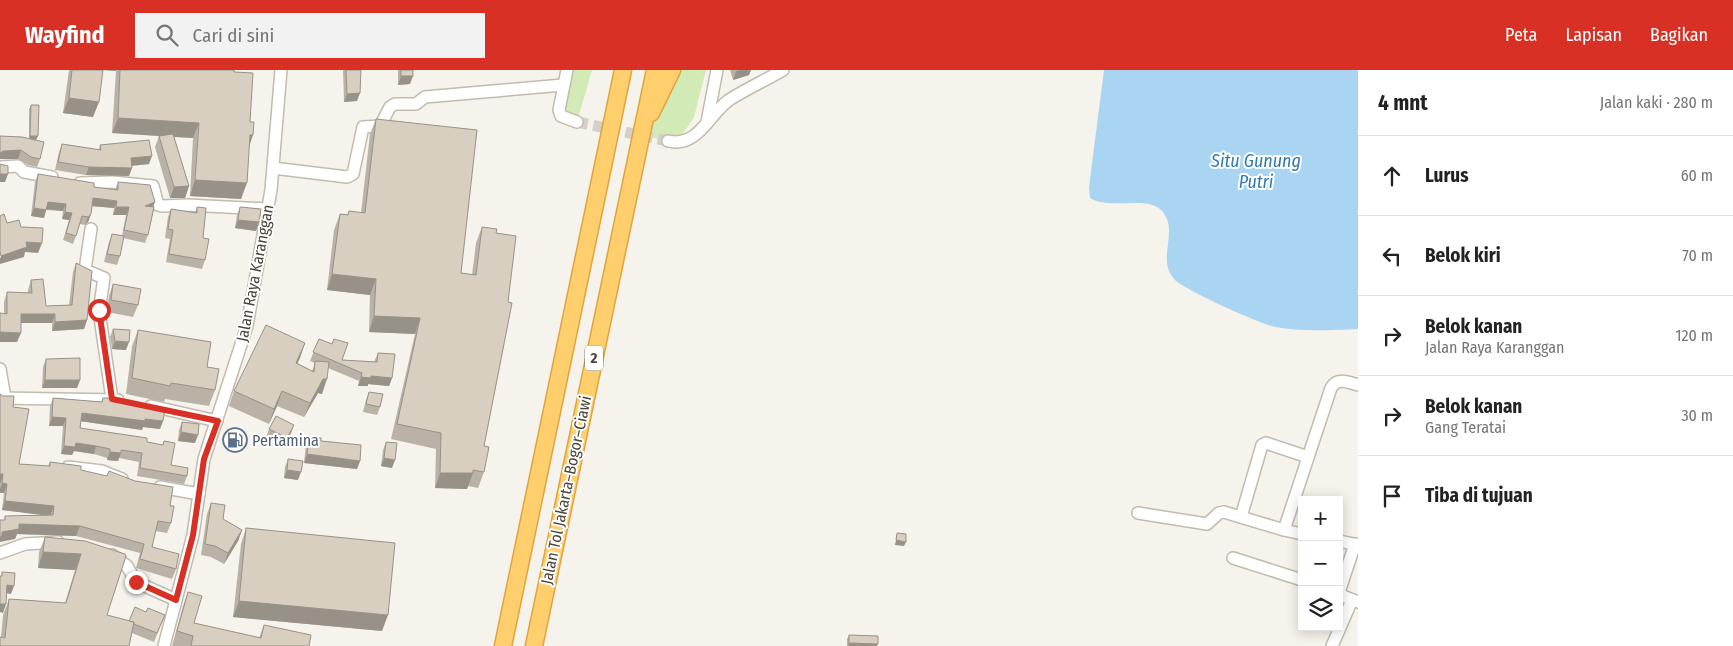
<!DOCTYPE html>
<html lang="id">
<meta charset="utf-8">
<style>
:root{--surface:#fff;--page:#f2f2f2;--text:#222;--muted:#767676;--line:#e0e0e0;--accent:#d93025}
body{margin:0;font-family:"Fira Sans Condensed",sans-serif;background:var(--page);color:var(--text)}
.controls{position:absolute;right:15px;bottom:15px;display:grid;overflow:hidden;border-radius:0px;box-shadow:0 2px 12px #0003}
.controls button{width:45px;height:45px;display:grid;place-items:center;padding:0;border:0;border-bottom:1px solid var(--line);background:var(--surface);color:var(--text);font:25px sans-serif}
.stop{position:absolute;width:15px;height:15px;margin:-11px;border:4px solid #d93025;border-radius:50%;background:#fff}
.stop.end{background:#d93025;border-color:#fff;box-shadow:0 1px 5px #0008}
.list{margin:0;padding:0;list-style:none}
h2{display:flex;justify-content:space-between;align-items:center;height:65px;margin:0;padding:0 20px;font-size:21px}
h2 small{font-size:16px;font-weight:400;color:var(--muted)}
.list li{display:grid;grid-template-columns:32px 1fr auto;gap:15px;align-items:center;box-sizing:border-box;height:80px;padding:0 20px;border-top:1px solid var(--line)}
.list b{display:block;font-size:19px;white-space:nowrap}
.list p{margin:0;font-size:16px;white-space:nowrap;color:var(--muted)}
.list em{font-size:16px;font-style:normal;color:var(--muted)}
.icon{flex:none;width:28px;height:28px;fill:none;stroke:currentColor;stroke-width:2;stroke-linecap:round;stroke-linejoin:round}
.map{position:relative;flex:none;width:1358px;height:576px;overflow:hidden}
header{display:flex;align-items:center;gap:30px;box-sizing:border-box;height:70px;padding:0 25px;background:var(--accent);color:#fff}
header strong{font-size:24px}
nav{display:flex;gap:28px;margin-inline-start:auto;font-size:18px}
.search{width:350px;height:45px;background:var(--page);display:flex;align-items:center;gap:12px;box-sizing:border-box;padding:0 18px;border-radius:0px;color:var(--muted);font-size:19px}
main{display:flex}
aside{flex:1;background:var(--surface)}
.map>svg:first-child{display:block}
.green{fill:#d2eab5}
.water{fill:#a9d4f2}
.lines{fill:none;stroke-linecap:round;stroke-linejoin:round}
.minor-tunnel{stroke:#d4d0c8;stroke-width:11;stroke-dasharray:11 5.5;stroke-linecap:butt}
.minor-casing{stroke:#c2bbae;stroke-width:14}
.highway-casing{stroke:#e0a43c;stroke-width:19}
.minor{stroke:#fff;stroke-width:11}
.highway{stroke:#ffcf6e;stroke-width:16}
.wall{fill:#bab2a6}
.shaded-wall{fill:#979187}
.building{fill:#d8cfc1;stroke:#979187}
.route{stroke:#d93025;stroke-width:6}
.labels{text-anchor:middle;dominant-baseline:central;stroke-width:4;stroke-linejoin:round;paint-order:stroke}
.shield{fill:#fff;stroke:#817c74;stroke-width:1}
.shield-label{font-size:15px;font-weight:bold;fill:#4b4439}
.street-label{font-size:16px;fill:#4b4439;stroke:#fff}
.service-label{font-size:16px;fill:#4e5e75;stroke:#fff;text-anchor:start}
.water-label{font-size:18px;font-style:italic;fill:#2e7ab2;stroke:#fff}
</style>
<header>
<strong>Wayfind</strong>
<div class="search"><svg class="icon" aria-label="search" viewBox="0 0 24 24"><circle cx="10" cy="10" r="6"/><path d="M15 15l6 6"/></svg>Cari di sini</div>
<nav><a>Peta</a><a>Lapisan</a><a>Bagikan</a></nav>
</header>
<main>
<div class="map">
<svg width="1358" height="576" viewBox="0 0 1358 576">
<rect width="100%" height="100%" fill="#f6f3ec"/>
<g class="green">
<path d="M 567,0 L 592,0 L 577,52 L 561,46 Z"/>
<path d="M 655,0 L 706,0 L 694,47 L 677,73 L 640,65 Z"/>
</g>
<path class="water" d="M 1104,0 L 1358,0 L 1358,259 C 1330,260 1302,262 1275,257 C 1260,254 1185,220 1175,210 C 1173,208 1170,203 1169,201 C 1161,180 1179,157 1160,139 C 1145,126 1109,140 1090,128 L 1089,117 Z"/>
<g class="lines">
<path class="minor-tunnel" d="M 577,52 L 668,71"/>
<g class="minor-casing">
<g id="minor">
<path d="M 567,0 L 559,40 L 561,46 L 577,52"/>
<path d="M 707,52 L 717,0"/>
<path d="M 668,71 C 698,78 709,44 729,30 C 746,19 766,10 783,0"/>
<path d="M 0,97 L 18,96 L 24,102 L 52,107"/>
<path d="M 273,98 L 347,107 L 353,104 L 363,57 L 380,56 L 390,37 L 395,34 L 416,34 L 425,27 L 563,15"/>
<path d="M 80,113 L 113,112 L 153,116 L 158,135 L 162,136 L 187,135 L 268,139"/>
<path d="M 91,159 L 85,200 L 104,208 L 99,241 L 112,329"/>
<path d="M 0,299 L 5,328"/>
<path d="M 0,328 L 118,330"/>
<path d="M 151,336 L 217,351"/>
<path d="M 68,397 L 102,401 L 122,409"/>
<path d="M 160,417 L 199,424"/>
<path d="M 1138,443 L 1207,454 L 1219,443 L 1224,442 L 1284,460"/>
<path d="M 1241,447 L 1262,375 L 1266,373 L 1308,387"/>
<path d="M 1302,464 L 1284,460 L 1331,318 C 1337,307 1348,312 1358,315"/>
<path d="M 1339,471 L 1358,475"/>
<path d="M 1355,474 L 1339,522 L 1343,526 L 1358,532"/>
<path d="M 0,483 L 25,474 L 58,472"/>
<path d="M 112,485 L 127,496 L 136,512 L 176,530"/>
<path d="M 1233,488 L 1302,510"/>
<path d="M 164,576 L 193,465 L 204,389 L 247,256 L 271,120 L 281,0"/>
<path d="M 1332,576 L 1352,530"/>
</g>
</g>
<g class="highway-casing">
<g id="highway">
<path d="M 651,43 L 672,0"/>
<path d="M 503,576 L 623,0"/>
<path d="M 534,576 L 655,0"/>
</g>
</g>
<use href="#minor" class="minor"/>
<use href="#highway" class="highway"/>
</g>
<g class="wall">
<path d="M 69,0 L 234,0 L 249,77 L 241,129 L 190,126 L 193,68 L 174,67 L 189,116 L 185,128 L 170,128 L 155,77 L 159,66 L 112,63 L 116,1 L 103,0 L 93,47 L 63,43 Z"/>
<path d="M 343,0 L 361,0 L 357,31 L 344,32 Z"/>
<path d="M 398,0 L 413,0 L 410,14 L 398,15 Z"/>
<path d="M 730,0 L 751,0 L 749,5 L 733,10 Z"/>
<path d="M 31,35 L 38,66 L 36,70 L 40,89 L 37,97 L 28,95 L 18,89 L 0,89 L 29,69 L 29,39 Z"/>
<path d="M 376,49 L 461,203 L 472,205 L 476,173 L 482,157 L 484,376 L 484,402 L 478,418 L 468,416 L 467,419 L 435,418 L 436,379 L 391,369 L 415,264 L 369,262 L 370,225 L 327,220 L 334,160 L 340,144 L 347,145 L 349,141 L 361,143 L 370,64 Z"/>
<path d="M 62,74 L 99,80 L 100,75 L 149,94 L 132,96 L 129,106 L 86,105 L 55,100 L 59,82 Z"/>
<path d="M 38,104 L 94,117 L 115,120 L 118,112 L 154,137 L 148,165 L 145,173 L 123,168 L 120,186 L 117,195 L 104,192 L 109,172 L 112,164 L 122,166 L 126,145 L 113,145 L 114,138 L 92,136 L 91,144 L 88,152 L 85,155 L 80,154 L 73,174 L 63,170 L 69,150 L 62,149 L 63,141 L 46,140 L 44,148 L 31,146 L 35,112 Z"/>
<path d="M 197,137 L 203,168 L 205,190 L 202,199 L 166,192 L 170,169 L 165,168 L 168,147 L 171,139 L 195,143 Z"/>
<path d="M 240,137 L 259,152 L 256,161 L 235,158 L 237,145 Z"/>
<path d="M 76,193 L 87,250 L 84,259 L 52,261 L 52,253 L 21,253 L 17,272 L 4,244 L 4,232 L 7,222 L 28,223 L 28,220 L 31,210 L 46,236 L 69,235 L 73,202 Z"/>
<path d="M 113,214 L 138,235 L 133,247 L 107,242 L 109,226 Z"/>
<path d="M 113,259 L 126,280 L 112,279 L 110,267 Z"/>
<path d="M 138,260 L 207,297 L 215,320 L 209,336 L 165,329 L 164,332 L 126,324 L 132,276 Z"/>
<path d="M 319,269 L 342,290 L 374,292 L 378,283 L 392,308 L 389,316 L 368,314 L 368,316 L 358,316 L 359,311 L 328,298 L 322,324 L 318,323 L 304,347 L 277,336 L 269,354 L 229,336 L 234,321 L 305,273 L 297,293 L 312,301 L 315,293 L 310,291 Z"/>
<path d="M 46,289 L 80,310 L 77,318 L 42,318 L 43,297 Z"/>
<path d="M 369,322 L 380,337 L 377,345 L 363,342 L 366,330 Z"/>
<path d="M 0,324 L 13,337 L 19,394 L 48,396 L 50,392 L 81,400 L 170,436 L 171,453 L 167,463 L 155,461 L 152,477 L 176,499 L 172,509 L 136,498 L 140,483 L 76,466 L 17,464 L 15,469 L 4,450 L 5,446 L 47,445 L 2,440 L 4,423 L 0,423 Z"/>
<path d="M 53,328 L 102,332 L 103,328 L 163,351 L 160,359 L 143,357 L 142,360 L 81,351 L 80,358 L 163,375 L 164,371 L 171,395 L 187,406 L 184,414 L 137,406 L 139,392 L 119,388 L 118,391 L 107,390 L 107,388 L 94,384 L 74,381 L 72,385 L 61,384 L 63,356 L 49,356 L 50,336 Z"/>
<path d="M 182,352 L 195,373 L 178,371 L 179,360 Z"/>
<path d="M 269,359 L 291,363 L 284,376 L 266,368 Z"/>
<path d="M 309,367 L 321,371 L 360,391 L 357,399 L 304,393 L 306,375 Z"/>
<path d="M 386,372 L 392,398 L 381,396 L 383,380 Z"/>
<path d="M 288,389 L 298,410 L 284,408 L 285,397 Z"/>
<path d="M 211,433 L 223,449 L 242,460 L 238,471 L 224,494 L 211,487 L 201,485 L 207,444 Z"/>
<path d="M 246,458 L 382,561 L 233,547 L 241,474 Z"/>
<path d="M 45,467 L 85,471 L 107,545 L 129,551 L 146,542 L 165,545 L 154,572 L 132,563 L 129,576 L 1,567 L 3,545 L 9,529 L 65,533 L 75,500 L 38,498 L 39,482 Z"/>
<path d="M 188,522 L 194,553 L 259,568 L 264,555 L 309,576 L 172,576 L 183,536 Z"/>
<path d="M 849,565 L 877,576 L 847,576 L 847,569 Z"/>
</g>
<g class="shaded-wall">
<path d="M 102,0 L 116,0 L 116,1 Z"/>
<path d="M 741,0 L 751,0 L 749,5 L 733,10 L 736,1 Z"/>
<path d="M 401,6 L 413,6 L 410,14 L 398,15 Z"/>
<path d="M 360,23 L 357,31 L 344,32 L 347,24 Z"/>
<path d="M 69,28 L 99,32 L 93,47 L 63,43 Z"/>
<path d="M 118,48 L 199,53 L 193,68 L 112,63 Z"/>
<path d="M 250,65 L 253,65 L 248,80 Z"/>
<path d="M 30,66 L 38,66 L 36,70 L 29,70 Z"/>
<path d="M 21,80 L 18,89 L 0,89 L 0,83 L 3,81 Z"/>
<path d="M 152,86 L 149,94 L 128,96 L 131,88 Z"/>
<path d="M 89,97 L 132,98 L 129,106 L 86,105 Z"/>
<path d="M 0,104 L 8,104 L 5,112 L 0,112 Z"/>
<path d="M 195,110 L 247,113 L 241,129 L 190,126 Z"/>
<path d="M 189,116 L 185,128 L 170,128 L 174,117 Z"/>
<path d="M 93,128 L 117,131 L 114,138 L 90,136 Z"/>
<path d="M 48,132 L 66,134 L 63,141 L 45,139 Z"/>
<path d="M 155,132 L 152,140 L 145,136 Z"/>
<path d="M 116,137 L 129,137 L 126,145 L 113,145 Z"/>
<path d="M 34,138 L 46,140 L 44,148 L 31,146 Z"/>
<path d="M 65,142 L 72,143 L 69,150 L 62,149 Z"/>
<path d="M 91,144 L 88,152 L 85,155 L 88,147 Z"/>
<path d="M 238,150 L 259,152 L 256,161 L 235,158 Z"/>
<path d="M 26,172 L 42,173 L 38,183 L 25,182 L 24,187 L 0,194 L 0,189 L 1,186 Z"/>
<path d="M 332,204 L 376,209 L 370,225 L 327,220 Z"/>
<path d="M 21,244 L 55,244 L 52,253 L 18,253 Z"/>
<path d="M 374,246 L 420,248 L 415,264 L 369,262 Z"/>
<path d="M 87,250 L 84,259 L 52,261 L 55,252 Z"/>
<path d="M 0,262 L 21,263 L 17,272 L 0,272 Z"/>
<path d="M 115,271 L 129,272 L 126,280 L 112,279 Z"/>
<path d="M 305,273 L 300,288 L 291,307 L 296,293 Z"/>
<path d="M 371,306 L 392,308 L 389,316 L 368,314 L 368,316 L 358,316 L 361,307 Z"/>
<path d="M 323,309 L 327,309 L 322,324 L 318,323 L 304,347 L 310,333 Z"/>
<path d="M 45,310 L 80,310 L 77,318 L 42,318 Z"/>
<path d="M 282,321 L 277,336 L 269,354 L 274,339 Z"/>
<path d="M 82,343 L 145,349 L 163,351 L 160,359 L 143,357 L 142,360 L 79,351 Z"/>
<path d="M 52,347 L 66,348 L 63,356 L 49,356 Z"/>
<path d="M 294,355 L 291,363 L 284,376 L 287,368 Z"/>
<path d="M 181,362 L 198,365 L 195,373 L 178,371 Z"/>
<path d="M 76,373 L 96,376 L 94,384 L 74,381 L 72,385 L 61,384 L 64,376 Z"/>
<path d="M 110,382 L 121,383 L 118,391 L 107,390 Z"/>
<path d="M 307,384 L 360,391 L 357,399 L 304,393 Z"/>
<path d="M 384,388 L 395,390 L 392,398 L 381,396 Z"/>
<path d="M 287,400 L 301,402 L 298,410 L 284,408 Z"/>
<path d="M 440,403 L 473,403 L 467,419 L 435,418 Z"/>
<path d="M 0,404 L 3,404 L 0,414 Z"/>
<path d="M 2,413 L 7,414 L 4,423 L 0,423 L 0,419 Z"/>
<path d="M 5,431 L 54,436 L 50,446 L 2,440 Z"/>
<path d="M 19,454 L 80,456 L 76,466 L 17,464 L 15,469 L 0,472 L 0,467 L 2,462 Z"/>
<path d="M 242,460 L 238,471 L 224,494 L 228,483 Z"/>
<path d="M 896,470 L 906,472 L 904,476 L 895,475 Z"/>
<path d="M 43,482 L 81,484 L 75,500 L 38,498 Z"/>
<path d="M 7,515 L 14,516 L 11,524 L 4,523 Z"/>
<path d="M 239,531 L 388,545 L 382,561 L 233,547 Z"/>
<path d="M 0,534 L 6,534 L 3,543 L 0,542 Z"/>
<path d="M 849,573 L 878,574 L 877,576 L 848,576 Z"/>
</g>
<g class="building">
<path d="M 72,0 L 103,0 L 99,32 L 69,28 Z"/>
<path d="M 120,0 L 234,0 L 234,2 L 253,3 L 250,52 L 254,52 L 253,65 L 250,65 L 247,113 L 195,110 L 199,53 L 118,48 Z"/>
<path d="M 346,0 L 361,0 L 360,23 L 347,24 Z"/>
<rect x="401" y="0" width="12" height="6"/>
<path d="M 31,35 L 39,35 L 38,66 L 30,66 Z"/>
<path d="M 376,49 L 477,60 L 461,203 L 476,205 L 482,157 L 497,159 L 496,163 L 516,166 L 508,232 L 512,233 L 484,376 L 489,377 L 484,402 L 473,400 L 473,403 L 440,403 L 441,363 L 397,354 L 420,248 L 374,246 L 376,209 L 332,204 L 340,144 L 348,145 L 349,141 L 365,143 Z"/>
<path d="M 173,64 L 189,116 L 174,117 L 159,66 Z"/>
<path d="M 0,66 L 22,67 L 44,72 L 40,89 L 31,87 L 21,80 L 3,81 L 0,83 Z"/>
<path d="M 149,70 L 152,86 L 131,88 L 132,98 L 89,97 L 58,92 L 62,74 L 101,80 L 100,75 Z"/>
<path d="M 0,94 L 8,96 L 8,104 L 0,104 Z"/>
<path d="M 38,104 L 94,113 L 94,117 L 118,120 L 118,112 L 150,115 L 155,132 L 145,136 L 154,137 L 148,165 L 124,160 L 129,137 L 116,137 L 117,131 L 93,128 L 91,144 L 88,147 L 82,146 L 76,166 L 66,163 L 72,143 L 65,142 L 66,134 L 48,132 L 46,140 L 34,138 Z"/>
<path d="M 197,137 L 206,138 L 203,168 L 209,169 L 205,190 L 169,184 L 173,160 L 168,159 L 171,139 L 197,143 Z"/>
<path d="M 240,137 L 261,139 L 259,152 L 238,150 Z"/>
<path d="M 4,144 L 7,153 L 19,150 L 21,157 L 43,158 L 42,173 L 26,172 L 27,177 L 1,186 L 0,182 L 0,146 Z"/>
<path d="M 112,164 L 124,166 L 120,186 L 107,184 Z"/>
<path d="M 76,193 L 92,201 L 87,250 L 55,252 L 55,244 L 21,244 L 21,263 L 0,262 L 0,243 L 7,244 L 7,222 L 32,223 L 31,210 L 43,209 L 46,236 L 72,235 Z"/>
<path d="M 113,214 L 141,219 L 138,235 L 111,230 Z"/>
<path d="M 266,255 L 305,273 L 296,293 L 314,302 L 315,291 L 329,292 L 327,309 L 323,309 L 310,333 L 282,321 L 274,339 L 234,321 Z"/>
<path d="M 113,259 L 130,260 L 129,272 L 115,271 Z"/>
<path d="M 138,260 L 211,272 L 207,297 L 219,299 L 215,320 L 171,313 L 170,316 L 132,308 Z"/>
<path d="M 319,269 L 332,274 L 334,269 L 348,273 L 342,290 L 377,292 L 378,283 L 395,284 L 392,308 L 371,306 L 371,308 L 361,307 L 362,303 L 313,282 Z"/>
<path d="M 80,288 L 80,310 L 45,310 L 46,289 Z"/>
<path d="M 369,322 L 383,324 L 380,337 L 366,334 Z"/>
<path d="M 0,324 L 3,326 L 14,326 L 13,337 L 29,339 L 19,394 L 50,396 L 50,392 L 81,396 L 81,400 L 107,406 L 109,401 L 135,411 L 173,417 L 170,436 L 174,436 L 171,453 L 158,451 L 152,477 L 179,484 L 176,499 L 140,489 L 144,474 L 80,456 L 19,454 L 19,459 L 2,462 L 2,466 L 0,467 L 0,450 L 5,450 L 5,446 L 53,445 L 54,436 L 5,431 L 7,414 L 2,413 L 3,404 L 0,404 Z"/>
<path d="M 53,328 L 102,332 L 103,328 L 114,328 L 165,339 L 163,351 L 145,349 L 145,351 L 82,343 L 80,358 L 147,368 L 147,372 L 163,375 L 164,371 L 175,373 L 171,395 L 188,398 L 187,406 L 140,398 L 142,383 L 121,380 L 121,383 L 110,382 L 110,379 L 96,376 L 76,373 L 75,377 L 64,376 L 66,348 L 52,347 Z"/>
<path d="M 276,346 L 294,355 L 287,368 L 269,359 Z"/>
<path d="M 182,352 L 199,354 L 198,365 L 181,362 Z"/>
<path d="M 309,367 L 321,368 L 321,371 L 361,375 L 360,391 L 307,384 Z"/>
<path d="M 386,372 L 397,373 L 395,390 L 384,388 Z"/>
<path d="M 288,389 L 303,391 L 301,402 L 287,400 Z"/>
<path d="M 211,433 L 225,435 L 223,449 L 242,460 L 228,483 L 215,476 L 205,474 Z"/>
<path d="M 246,458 L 395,473 L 388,545 L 239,531 Z"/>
<path d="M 897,463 L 906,464 L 906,472 L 896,470 Z"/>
<path d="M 45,467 L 85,471 L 125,484 L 126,486 L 107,545 L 134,552 L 129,576 L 0,576 L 0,567 L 5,568 L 9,529 L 66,533 L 81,484 L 43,482 Z"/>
<path d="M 2,502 L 15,503 L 14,516 L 7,515 L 6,534 L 0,534 L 0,506 L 2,506 Z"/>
<path d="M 188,522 L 202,526 L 194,553 L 261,568 L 264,555 L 311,565 L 309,576 L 191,576 L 193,566 L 177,561 Z"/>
<path d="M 135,537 L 146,542 L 148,538 L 165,545 L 157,563 L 134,554 L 134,552 L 129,551 Z"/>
<path d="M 849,565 L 878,566 L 878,574 L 849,573 Z"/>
</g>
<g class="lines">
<path class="route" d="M 99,240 L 112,329 L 218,351 L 204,389 L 193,465 L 176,530 L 136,512"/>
</g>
<defs>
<g id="fuel-ring" transform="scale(1.25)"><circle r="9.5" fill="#fff" stroke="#5c6f8a" stroke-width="1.5"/><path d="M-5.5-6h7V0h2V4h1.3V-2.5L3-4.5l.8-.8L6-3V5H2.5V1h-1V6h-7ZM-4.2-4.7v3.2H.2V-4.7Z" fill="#5c6f8a"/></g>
</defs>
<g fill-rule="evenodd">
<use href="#fuel-ring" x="235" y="370"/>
</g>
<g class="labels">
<rect class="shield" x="585" y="275.5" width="18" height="25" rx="4"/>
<g class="shield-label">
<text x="594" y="288">2</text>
</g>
<g class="street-label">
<text transform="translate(255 203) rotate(-79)">Jalan Raya Karanggan</text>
<text transform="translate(566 420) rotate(-78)">Jalan Tol Jakarta–Bogor–Ciawi</text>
</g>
<g class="service-label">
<text x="252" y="370">Pertamina</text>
</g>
<g class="water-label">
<text x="1256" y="91">Situ Gunung<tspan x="1256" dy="21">Putri</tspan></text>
</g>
</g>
</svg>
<div class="controls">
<button>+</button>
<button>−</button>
<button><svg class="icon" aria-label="layers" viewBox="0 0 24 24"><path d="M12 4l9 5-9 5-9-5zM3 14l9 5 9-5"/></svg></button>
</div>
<div class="stop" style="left:99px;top:240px"></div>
<div class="stop end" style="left:136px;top:512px"></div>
</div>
<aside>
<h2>4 mnt<small>Jalan kaki · 280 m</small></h2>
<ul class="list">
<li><svg class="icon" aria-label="ahead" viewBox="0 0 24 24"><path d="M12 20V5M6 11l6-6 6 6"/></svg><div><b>Lurus</b></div><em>60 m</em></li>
<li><svg class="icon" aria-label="left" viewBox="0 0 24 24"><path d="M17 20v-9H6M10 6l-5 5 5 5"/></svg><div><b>Belok kiri</b></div><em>70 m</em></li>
<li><svg class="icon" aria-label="right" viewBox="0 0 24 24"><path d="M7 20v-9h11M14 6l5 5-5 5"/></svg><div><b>Belok kanan</b><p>Jalan Raya Karanggan</p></div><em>120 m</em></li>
<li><svg class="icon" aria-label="right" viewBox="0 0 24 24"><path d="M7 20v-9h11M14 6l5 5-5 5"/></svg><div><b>Belok kanan</b><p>Gang Teratai</p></div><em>30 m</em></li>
<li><svg class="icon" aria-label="arrive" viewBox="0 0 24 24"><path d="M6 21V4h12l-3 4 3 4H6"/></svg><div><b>Tiba di tujuan</b></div></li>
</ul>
</aside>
</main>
